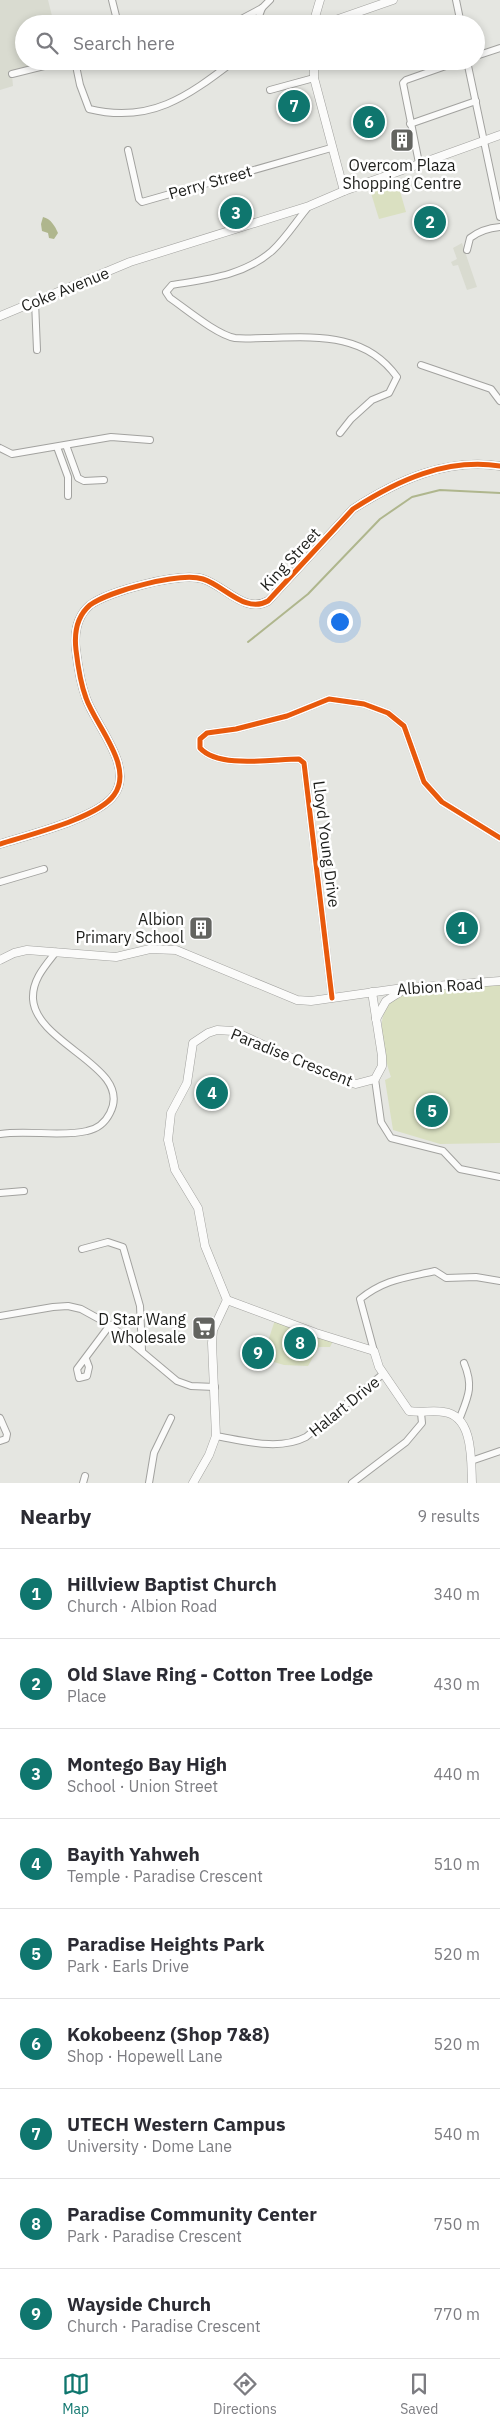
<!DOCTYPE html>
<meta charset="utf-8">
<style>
:root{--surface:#fff;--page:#f2f2f3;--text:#2b2b33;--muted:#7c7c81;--line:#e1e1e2;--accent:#0f766e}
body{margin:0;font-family:"IBM Plex Sans",sans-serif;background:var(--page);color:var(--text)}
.you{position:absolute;left:339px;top:621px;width:18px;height:18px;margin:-12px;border:4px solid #fff;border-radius:50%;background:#1a73e8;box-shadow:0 0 0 8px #1a73e833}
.badge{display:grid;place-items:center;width:32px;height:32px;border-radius:50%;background:var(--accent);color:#fff;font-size:16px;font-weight:700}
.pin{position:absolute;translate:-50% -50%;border:2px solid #fff;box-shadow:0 1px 5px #0006}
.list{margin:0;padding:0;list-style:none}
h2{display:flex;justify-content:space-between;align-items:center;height:65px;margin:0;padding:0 20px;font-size:21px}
h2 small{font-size:16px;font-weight:400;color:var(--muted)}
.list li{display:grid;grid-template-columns:32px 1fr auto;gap:15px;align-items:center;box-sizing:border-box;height:90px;padding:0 20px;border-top:1px solid var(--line)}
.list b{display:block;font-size:19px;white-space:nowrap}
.list p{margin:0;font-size:16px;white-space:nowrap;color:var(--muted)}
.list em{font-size:16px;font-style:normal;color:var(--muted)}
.icon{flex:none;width:28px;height:28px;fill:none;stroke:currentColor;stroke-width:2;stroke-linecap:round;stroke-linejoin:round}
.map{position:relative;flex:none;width:500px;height:1483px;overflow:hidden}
.search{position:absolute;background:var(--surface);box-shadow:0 2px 8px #0003;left:15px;right:15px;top:15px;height:55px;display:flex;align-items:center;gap:12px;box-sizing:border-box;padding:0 18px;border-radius:28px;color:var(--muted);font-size:19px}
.sheet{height:875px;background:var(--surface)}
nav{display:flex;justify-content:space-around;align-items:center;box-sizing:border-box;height:70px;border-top:1px solid var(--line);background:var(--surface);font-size:14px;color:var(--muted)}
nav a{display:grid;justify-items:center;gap:2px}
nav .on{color:var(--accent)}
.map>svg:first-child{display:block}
.built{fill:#d9dbd0}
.green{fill:#dae0c1}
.water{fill:#afb68d}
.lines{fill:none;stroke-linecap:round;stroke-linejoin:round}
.stream{stroke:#afb68d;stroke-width:2}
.minor-casing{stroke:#a2a29f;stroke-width:8}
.tertiary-casing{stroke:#a2a29f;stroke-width:9}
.minor{stroke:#fbfbfa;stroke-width:6}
.tertiary{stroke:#fbfbfa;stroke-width:8}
.cycleway-casing{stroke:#fff;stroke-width:8}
.cycleway{stroke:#e8590c;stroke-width:5}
.labels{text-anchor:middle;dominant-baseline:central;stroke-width:5;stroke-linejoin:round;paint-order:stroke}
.poi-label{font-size:16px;fill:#1d1e1b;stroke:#fff;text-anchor:end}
.street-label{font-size:16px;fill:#1d1e1b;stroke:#fff}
</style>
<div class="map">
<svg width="500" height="1483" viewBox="0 0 500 1483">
<rect width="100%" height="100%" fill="#e5e6e1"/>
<g class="built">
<path d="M 0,0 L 48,0 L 54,24 L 24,24 L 24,61 L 64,61 L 12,75 L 13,86 L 0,90 Z"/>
<path d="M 462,243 L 477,287 L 467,290 L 458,265 L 453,266 L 451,262 L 457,259 L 453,248 Z"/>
</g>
<g class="green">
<path d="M 397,181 L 406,212 L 379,219 L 370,190 Z"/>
<path d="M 500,978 L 500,1143 L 440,1144 L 393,1130 L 385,1080 L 391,1077 C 385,1059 374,1017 390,1003 C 394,999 400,997 404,995 Z"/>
<path d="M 275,1320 L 333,1341 L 330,1347 L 319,1347 L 308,1366 L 284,1365 L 267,1360 L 268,1341 Z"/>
</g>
<path class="water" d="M 43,217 C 51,219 55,226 58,233 L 54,239 L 49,238 L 48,233 L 42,231 L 41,224 Z"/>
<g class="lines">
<path class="stream" d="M 248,642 L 308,594 L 380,519 L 412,497 L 440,490 L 500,493"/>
<g class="minor-casing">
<g id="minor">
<path d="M 112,0 L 118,24"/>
<path d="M 456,0 L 461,24"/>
<path d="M 232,24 L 262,8 L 270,0"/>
<path d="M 256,24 L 262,8"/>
<path d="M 476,56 L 500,48"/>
<path d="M 75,61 L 80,85 L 89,109 C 150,124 187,97 234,61"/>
<path d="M 467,61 L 500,217"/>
<path d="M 12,74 L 64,61"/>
<path d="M 270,90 L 314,78"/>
<path d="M 410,124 L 476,101"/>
<path d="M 128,150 L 139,199 L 142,202 L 331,148"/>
<path d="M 419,163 L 403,83 L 406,80 L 460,61"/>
<path d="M 309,206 C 297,220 286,238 272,251 C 243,276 208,279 172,285 L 166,292 L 170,298 C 186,309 217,335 235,338 C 245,339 256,338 265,338 C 315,337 365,332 397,377 L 389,393 L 372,400 L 351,419 L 340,433"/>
<path d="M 467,250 L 470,238 C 479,231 488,228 500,227"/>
<path d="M 35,301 L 37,350"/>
<path d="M 421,365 L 491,389 L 500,401"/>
<path d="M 66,445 L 78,478 L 84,481 L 104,480"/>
<path d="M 57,447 L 68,477 L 68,496"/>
<path d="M 0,448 L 12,454 L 111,437 L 150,440"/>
<path d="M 0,882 L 44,869"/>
<path d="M 332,998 L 304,763 L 299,759 C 273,759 219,769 200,748 L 200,739 L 207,733 L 236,729 L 287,716 L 329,699 L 364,704 L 388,713 L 404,726 L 424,782 L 442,802 L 500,838"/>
<path d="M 375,1079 L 381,1122 L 391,1138 L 443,1151 L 460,1169 L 500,1177"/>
<path d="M 0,1134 C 26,1130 64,1137 87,1131 C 97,1129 105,1123 110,1113 C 134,1067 36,1045 33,999 C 32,980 45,966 56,952"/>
<path d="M 0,1193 L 24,1191"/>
<path d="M 82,1249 L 108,1242 L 123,1247 L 140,1306 L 142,1350"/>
<path d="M 0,1316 L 53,1307 L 68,1306 L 81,1309 L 110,1325 L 177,1381 L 191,1386 L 215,1387"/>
<path d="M 374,1351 L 360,1299 C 385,1279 405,1278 435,1271 L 446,1278 L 476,1277 L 500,1281"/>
<path d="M 86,1359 L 89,1367 L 87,1376 L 79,1378 L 77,1369 L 110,1325"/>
<path d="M 0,1418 L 7,1434 L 6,1439 L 0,1441"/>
<path d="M 459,1420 C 468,1397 474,1387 464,1363"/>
<path d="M 216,1436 C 245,1441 279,1451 306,1437 L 383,1374"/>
<path d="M 471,1461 L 500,1451"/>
<path d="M 83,1483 L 85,1476"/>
<path d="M 149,1483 L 154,1453 L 171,1418"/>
<path d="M 352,1483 L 406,1442 L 422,1423 L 421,1413"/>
</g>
</g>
<g class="tertiary-casing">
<g id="tertiary">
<path d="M 313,24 L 320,0"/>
<path d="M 324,24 L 393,0"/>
<path d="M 314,61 L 314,78 L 344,191"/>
<path d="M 0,316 L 130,262 L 309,206 L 344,191 L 500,135"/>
<path d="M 0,844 C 28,835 98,818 114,795 C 135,767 95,725 86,698 C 80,682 78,667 76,650 C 74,633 76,617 90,605 C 109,591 180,572 203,579 C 225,586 245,614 268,601 L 353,509 C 398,480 446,458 500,466"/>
<path d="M 0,960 L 14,953 L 27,950 L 116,957 L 150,949 L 176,950 L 297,1000 L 311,1001 L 396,989 L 500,981"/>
<path d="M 372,992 L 382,1056 L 382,1066 L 375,1079 L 356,1084 L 318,1070 L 233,1031 L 217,1030 L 208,1033 L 193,1043 L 187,1083 L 171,1113 L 168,1140 L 175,1170 L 198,1208 L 205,1246 L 227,1300 L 316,1333 L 374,1351 L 379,1367 L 409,1411 C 421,1413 433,1410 444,1412 C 474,1416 471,1462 472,1483"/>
<path d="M 376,1019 L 386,1001 L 403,990"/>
<path d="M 193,1483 L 209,1455 L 216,1436 L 212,1343 L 213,1330 L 227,1300"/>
</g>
</g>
<use href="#minor" class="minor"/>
<use href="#tertiary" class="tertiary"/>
<g class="cycleway-casing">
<g id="cycleway">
<path d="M 0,844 C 28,835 98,818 114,795 C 135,767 95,725 86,698 C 80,682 78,667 76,650 C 74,633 76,617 90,605 C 109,591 180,572 203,579 C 225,586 245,614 268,601 L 353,509 C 398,480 446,458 500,466"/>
<path d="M 332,998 L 304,763 L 299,759 C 273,759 219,769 200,748 L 200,739 L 207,733 L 236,729 L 287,716 L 329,699 L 364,704 L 388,713 L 404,726 L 424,782 L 442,802 L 500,838"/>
</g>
</g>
<use href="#cycleway" class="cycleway"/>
</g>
<defs>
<g id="building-square" transform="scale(1.25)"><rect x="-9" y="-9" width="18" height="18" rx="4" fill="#636460" stroke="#fff"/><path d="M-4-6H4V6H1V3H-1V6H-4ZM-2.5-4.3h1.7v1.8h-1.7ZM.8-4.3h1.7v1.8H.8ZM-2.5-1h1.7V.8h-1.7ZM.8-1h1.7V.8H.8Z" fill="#fff"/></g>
<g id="supermarket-square" transform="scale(1.25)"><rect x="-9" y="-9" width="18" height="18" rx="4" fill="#636460" stroke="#fff"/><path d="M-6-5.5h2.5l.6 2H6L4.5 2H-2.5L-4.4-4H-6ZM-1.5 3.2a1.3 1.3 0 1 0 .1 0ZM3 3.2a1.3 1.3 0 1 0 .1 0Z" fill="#fff"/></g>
</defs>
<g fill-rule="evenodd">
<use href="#building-square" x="402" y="140"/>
<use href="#building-square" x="201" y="928"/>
<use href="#supermarket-square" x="204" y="1328"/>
</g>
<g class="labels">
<g class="poi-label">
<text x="402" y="165" text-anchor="middle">Overcom Plaza<tspan x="402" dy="18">Shopping Centre</tspan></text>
<text x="184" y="919">Albion<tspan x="184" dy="18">Primary School</tspan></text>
<text x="186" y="1319">D Star Wang<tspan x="186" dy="18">Wholesale</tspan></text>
</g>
<g class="street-label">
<text transform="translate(210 182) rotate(-16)">Perry Street</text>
<text transform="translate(65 289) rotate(-22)">Coke Avenue</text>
<text transform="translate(290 559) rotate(-47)">King Street</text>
<text transform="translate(327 844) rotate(83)">Lloyd Young Drive</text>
<text transform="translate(440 986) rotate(-4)">Albion Road</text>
<text transform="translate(292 1057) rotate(22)">Paradise Crescent</text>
<text transform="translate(344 1406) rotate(-39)">Halart Drive</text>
</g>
</g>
</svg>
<div class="you"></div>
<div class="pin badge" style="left:462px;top:928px">1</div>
<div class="pin badge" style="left:430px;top:222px">2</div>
<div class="pin badge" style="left:236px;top:213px">3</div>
<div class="pin badge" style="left:212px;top:1093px">4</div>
<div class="pin badge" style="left:432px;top:1111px">5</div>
<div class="pin badge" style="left:369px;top:122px">6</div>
<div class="pin badge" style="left:294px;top:106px">7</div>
<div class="pin badge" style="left:300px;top:1343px">8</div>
<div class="pin badge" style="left:258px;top:1353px">9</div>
<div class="search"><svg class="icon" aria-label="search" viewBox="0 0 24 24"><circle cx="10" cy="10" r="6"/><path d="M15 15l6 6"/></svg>Search here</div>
</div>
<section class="sheet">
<h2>Nearby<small>9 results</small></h2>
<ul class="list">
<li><span class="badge">1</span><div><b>Hillview Baptist Church</b><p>Church · Albion Road</p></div><em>340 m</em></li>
<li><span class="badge">2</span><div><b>Old Slave Ring - Cotton Tree Lodge</b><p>Place</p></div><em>430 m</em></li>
<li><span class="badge">3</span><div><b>Montego Bay High</b><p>School · Union Street</p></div><em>440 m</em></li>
<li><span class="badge">4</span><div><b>Bayith Yahweh</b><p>Temple · Paradise Crescent</p></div><em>510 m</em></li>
<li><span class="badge">5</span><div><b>Paradise Heights Park</b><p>Park · Earls Drive</p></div><em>520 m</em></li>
<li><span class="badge">6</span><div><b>Kokobeenz (Shop 7&amp;8)</b><p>Shop · Hopewell Lane</p></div><em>520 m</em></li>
<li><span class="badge">7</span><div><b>UTECH Western Campus</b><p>University · Dome Lane</p></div><em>540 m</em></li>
<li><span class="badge">8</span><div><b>Paradise Community Center</b><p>Park · Paradise Crescent</p></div><em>750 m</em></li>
<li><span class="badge">9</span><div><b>Wayside Church</b><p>Church · Paradise Crescent</p></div><em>770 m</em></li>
</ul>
</section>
<nav>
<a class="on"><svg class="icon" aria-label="map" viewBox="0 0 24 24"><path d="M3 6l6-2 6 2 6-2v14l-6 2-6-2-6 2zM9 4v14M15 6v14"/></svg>Map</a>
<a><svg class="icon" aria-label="directions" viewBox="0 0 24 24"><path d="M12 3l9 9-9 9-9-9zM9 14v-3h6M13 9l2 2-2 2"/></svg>Directions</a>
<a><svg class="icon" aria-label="saved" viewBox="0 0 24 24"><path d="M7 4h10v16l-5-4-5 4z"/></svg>Saved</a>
</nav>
